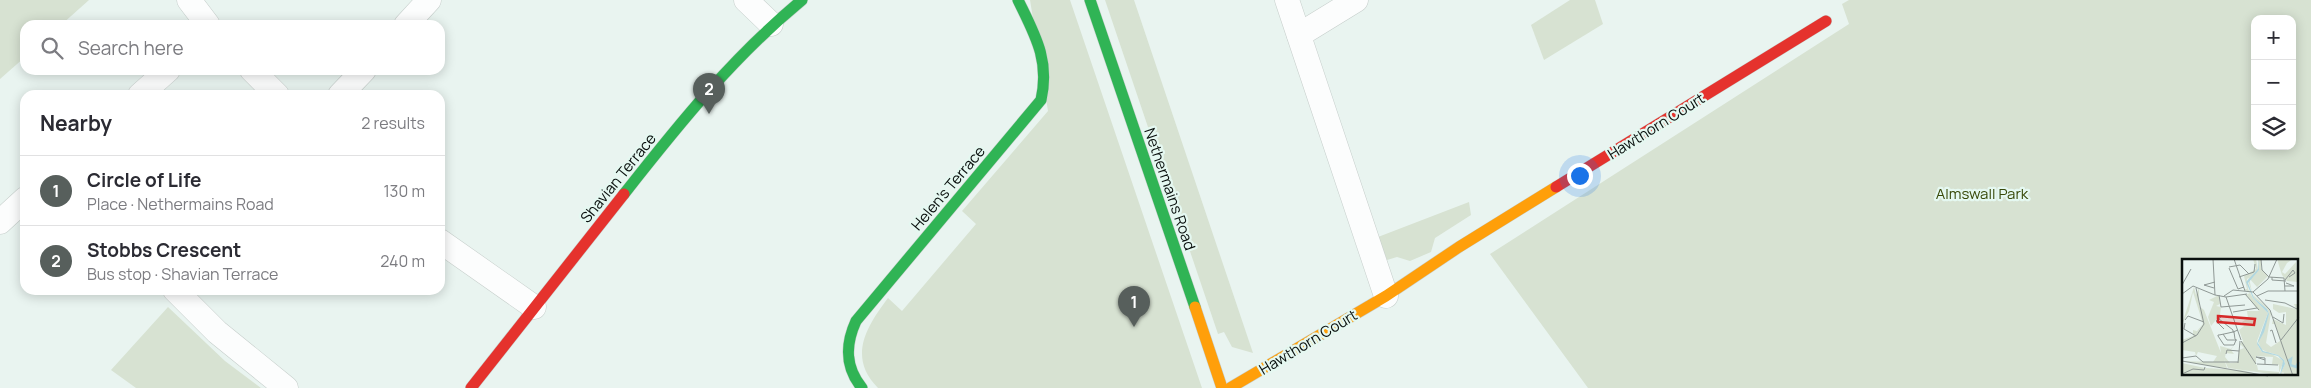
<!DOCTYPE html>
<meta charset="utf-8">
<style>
:root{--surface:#fff;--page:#f2f2f3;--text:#2b2b33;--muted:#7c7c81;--line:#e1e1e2;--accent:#575f5c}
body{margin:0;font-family:Manrope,sans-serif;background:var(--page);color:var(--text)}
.controls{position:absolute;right:15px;top:15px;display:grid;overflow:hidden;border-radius:10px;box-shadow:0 2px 12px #0003}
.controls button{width:45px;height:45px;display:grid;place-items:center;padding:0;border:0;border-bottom:1px solid var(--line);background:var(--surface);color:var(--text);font:25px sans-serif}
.you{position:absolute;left:1579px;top:175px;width:18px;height:18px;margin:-12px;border:4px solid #fff;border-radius:50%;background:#1a73e8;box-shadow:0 0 0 8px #1a73e833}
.badge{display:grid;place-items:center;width:32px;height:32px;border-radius:50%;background:var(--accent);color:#fff;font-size:16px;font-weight:700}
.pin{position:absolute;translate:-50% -41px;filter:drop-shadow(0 1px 2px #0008)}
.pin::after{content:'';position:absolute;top:26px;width:18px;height:15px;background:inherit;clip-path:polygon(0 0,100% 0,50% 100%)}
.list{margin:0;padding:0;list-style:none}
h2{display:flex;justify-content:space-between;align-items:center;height:65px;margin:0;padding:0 20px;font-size:21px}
h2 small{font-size:16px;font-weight:400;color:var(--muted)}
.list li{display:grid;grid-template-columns:32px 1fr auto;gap:15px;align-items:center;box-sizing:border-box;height:70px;padding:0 20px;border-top:1px solid var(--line)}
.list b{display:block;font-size:19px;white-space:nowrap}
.list p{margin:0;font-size:16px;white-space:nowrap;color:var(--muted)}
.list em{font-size:16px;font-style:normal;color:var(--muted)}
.icon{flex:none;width:28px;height:28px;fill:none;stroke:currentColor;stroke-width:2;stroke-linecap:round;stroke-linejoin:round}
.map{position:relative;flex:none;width:2311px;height:388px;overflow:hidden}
.search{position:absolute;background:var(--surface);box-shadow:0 2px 12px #0003;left:20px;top:20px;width:425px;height:55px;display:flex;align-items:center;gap:12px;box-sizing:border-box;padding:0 18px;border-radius:15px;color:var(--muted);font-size:19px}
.panel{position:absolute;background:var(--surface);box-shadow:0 2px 12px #0003;left:20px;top:90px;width:425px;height:205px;border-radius:15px}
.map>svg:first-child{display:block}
.green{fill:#d7e2d2;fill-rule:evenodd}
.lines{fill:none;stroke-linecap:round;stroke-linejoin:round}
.street-casing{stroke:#c6cecb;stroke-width:25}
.fast-casing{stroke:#c6cecb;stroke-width:12}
.slow-casing{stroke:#c6cecb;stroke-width:12}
.jam-casing{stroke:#c6cecb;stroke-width:12}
.street{stroke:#fcfdfd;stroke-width:24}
.fast{stroke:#30b455;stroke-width:11}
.slow{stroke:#ff9f0a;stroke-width:11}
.jam{stroke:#e5322d;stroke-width:11}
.labels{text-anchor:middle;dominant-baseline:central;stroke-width:4.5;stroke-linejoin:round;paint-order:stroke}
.street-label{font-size:15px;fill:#090f0d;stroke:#e5f8f1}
.park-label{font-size:15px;fill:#384909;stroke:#e5f8f1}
.inset-river{fill:none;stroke:#b0d7e1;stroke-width:2.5}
.inset-road{fill:none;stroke:#8f9895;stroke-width:1}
.view{fill:#d62828;fill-opacity:0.15;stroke:#d62828;stroke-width:2.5}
.inset-edge{fill:none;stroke:#090f0d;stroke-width:2.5}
</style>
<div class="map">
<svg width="2311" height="388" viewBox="0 0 2311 388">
<rect width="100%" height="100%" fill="#e9f4f0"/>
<g class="green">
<path d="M 0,0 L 89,0 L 61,25 L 25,25 L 25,57 L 0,79 Z"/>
<path d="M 1030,0 L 1070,0 L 1202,388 L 878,388 C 847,357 867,326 888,298 L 902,311 L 976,224 L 962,211 L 1048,111 Z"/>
<path d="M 1105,0 L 1134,0 L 1253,353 L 1232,347 L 1224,332 L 1218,334 Z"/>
<path d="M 1570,0 L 1595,0 L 1603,24 L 1544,60 L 1531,25 Z"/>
<path d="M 1849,0 L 2311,0 L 2311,388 L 1588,388 L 1490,254 L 1849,24 L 1842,4 ZM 2255,19 L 2292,19 L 2292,146 L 2255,146 ZM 2184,260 L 2297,260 L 2297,374 L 2184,374 Z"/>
<path d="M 1469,202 L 1471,215 L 1435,238 L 1431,252 L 1410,261 L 1397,257 L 1387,260 L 1378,237 Z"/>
<path d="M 168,307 L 225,361 L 261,388 L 136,388 L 111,370 Z"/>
</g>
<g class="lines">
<g class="street-casing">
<g id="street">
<path d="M 189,0 L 208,25"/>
<path d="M 746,0 L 771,24"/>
<path d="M 1287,0 L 1386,296"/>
<path d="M 406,25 L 429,0"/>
<path d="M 1299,35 L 1356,0"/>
<path d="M 252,70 L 277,95"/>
<path d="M 140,95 L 168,70"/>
<path d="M 340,95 L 364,70"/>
<path d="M 0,222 L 25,199"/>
<path d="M 440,241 L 534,307"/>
<path d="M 175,290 L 217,332 L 286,388"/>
</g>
</g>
<g class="fast-casing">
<g id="fast">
<path d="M 1090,0 L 1195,307"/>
<path d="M 624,194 C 679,124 733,57 802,0"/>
<path d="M 862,388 C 845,367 845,345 856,321 L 1041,100 C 1050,60 1035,35 1018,0"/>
</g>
</g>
<g class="slow-casing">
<g id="slow">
<path d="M 1195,307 L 1222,388"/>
<path d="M 1230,388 L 1386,296 L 1459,247 L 1556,187"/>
</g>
</g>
<g class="jam-casing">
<g id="jam">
<path d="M 1556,187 L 1826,21"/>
<path d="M 471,388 L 624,194"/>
</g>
</g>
<use href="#street" class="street"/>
<use href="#fast" class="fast"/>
<use href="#slow" class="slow"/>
<use href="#jam" class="jam"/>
</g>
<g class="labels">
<g class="street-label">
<text transform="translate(1656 126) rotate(-32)">Hawthorn Court</text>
<text transform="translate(618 178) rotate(-51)">Shavian Terrace</text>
<text transform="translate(948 188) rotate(-50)">Helen's Terrace</text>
<text transform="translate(1170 189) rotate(71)">Nethermains Road</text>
<text transform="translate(1308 342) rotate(-31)">Hawthorn Court</text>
</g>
<g class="park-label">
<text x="1982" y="193">Almswall Park</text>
</g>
</g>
<g transform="translate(2182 259)">
<rect width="116" height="116" fill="#e9f4f0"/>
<path d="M 71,0 L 74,0 L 76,11 L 65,20 L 66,30 L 71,39 L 86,54 L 75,82 L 76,87 L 80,93 L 85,93 L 79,90 L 76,82 L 87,55 L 85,50 L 72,39 L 71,36 L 86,49 L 89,54 L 84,84 L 89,88 L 98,82 L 93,65 L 90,65 L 91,60 L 104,66 L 104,53 L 97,54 L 91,50 L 91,45 L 114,50 L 112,45 L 116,45 L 116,116 L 103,116 L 101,113 L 98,116 L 103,105 L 102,101 L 96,96 L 86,93 L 102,102 L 96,116 L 46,109 L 42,100 L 45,109 L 28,107 L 0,102 L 31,103 L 35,97 L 16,93 L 14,97 L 13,93 L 0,91 L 0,81 L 11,77 L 11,71 L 15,72 L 21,65 L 11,33 L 7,52 L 0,65 L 12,28 L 14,36 L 17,29 L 17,47 L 22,51 L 39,94 L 38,87 L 49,90 L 52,86 L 49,91 L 52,95 L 44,94 L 43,98 L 48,104 L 56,103 L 57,91 L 62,89 L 58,85 L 61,82 L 57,71 L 62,67 L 60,63 L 66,59 L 65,52 L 77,52 L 64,36 L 68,34 L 62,30 L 65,30 L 62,17 L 74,10 ZM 74,97 L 91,98 L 90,105 L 97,106 L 97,113 L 76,111 L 75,106 L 79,105 L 74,106 ZM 76,0 L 79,0 L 79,9 L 86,17 L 75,28 L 67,19 L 70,33 L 66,22 L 67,18 L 77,11 ZM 95,0 L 111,0 L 105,4 L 100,13 L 103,15 L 114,3 L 116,23 L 105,22 L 100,16 ZM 37,36 L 38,45 L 34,47 L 39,48 L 38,56 L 29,67 L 26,58 L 32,43 L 27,41 ZM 0,104 L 23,109 L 59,111 L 80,116 L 0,117 Z" fill="#d7e2d2" fill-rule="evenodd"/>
<path d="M 76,0 L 77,11 L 66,24 L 72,39 L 85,50 L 87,55 L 82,73 L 76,84 L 81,92 L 96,96 L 102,101 L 103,105 L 98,116 L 101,102 L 96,97 L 80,93 L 75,85 L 86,54 L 71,39 L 64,23 L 76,10 Z" fill="#b0d7e1"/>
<path class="inset-river" d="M 106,102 L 109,100 L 108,106 L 114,108 L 117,103"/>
<path class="inset-road" d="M 52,0 L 63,32M 79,0 L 80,11 L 87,18M 47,8 L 58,6 L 67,15M 47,9 L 56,30 L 62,28M 57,18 L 72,13 L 73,5M 87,18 L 102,19 L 103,32M 90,18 L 90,21 L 104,22M 103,21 L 111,11 L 113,14 L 107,18M 0,26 L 9,10M 103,27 L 112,27 L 104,24M 32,29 L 22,26 L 33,23M 71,33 L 88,51 L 111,117M 71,33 L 86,20 L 95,0M 0,35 L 11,27 L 33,36 L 31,0M 63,35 L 77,51M 33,36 L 44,38 L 59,81M 37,36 L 39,48 L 63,46M 42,37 L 51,31 L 71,33M 75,37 L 86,32 L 117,32M 44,38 L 65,35M 83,41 L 103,44 L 117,51M 51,53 L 75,49M 39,58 L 34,62 L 42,70M 91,58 L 101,64 L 102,55M 37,60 L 51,71 L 51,73 L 52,73 L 53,80 L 54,81 L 52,86 L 42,86 L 36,77 L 36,76 L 37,76 L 42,75 L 51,73 L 56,71M 3,61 L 6,57 L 22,63M 3,64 L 2,70 L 14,77M 88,72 L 90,71 L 94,84M 41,75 L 45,81 L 55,81M 99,81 L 117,58M 59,82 L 74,105M 0,84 L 15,76 L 22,65 L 14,29M 44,95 L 45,91 L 57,92M 0,99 L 14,97 L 21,103 L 56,103M 0,102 L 86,117M 56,104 L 58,82M 75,105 L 96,106M 83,105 L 83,99 L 74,98 L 83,101M 0,115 L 11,110 L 22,111 L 23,108"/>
<path class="view" d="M 36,57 L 73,60 L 72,66 L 36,63 Z"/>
<rect width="116" height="116" class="inset-edge"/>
</g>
</svg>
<div class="controls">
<button>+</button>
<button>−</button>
<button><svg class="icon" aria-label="layers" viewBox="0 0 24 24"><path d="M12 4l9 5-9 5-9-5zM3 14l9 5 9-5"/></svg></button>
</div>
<div class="you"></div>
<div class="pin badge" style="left:1134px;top:327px">1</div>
<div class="pin badge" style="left:709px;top:114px">2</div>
<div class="search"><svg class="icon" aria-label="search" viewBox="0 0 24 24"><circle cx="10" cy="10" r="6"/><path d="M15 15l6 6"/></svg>Search here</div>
<section class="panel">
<h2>Nearby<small>2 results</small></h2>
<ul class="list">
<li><span class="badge">1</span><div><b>Circle of Life</b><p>Place · Nethermains Road</p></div><em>130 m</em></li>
<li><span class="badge">2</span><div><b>Stobbs Crescent</b><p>Bus stop · Shavian Terrace</p></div><em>240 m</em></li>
</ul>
</section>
</div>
